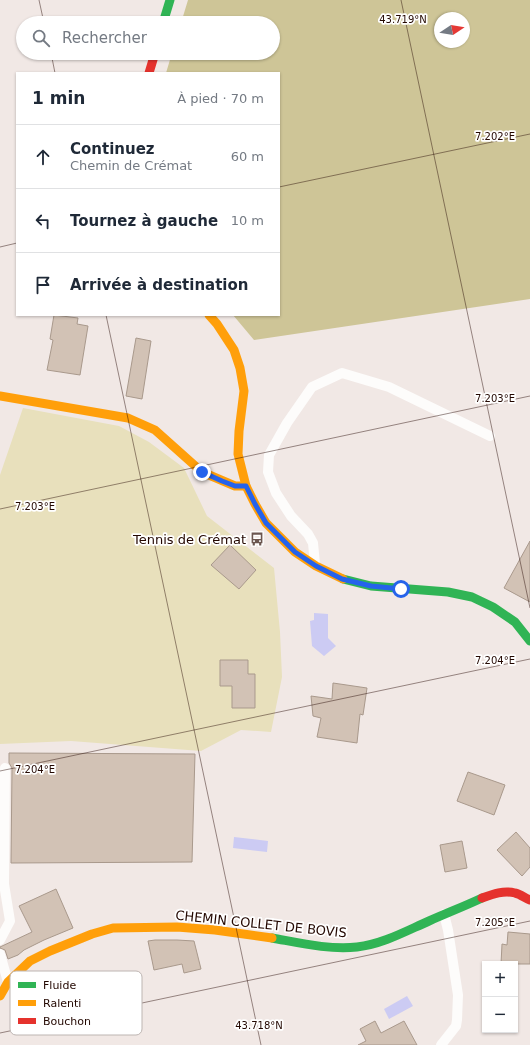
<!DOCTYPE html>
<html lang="fr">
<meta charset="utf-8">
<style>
:root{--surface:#fff;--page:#f6f6f7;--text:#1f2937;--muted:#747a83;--line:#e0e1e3}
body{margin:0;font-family:"DejaVu Sans",sans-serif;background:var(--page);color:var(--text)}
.controls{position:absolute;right:12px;bottom:12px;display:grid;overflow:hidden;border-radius:0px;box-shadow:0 1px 3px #0004}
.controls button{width:36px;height:36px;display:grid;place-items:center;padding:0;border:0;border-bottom:1px solid var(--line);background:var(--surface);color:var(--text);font:20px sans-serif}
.compass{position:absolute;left:434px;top:12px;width:36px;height:36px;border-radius:50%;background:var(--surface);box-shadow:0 1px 3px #0004;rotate:78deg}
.stop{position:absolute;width:12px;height:12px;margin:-9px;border:3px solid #2563eb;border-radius:50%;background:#fff}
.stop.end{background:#2563eb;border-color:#fff;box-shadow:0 1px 4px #0008}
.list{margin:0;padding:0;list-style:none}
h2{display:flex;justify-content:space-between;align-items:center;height:52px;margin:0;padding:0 16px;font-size:17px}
h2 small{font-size:13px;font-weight:400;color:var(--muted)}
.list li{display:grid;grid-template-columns:26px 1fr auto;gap:12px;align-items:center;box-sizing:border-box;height:64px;padding:0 16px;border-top:1px solid var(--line)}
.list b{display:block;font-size:15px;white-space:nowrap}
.list p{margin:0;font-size:13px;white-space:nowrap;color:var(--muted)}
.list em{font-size:13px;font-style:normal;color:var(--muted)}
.icon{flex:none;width:22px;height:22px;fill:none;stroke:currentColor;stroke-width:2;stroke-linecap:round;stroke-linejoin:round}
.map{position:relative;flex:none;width:530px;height:1045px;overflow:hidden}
.search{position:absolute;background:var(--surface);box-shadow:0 1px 3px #0004;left:16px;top:16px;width:264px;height:44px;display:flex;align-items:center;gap:10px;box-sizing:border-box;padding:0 14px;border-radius:22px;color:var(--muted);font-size:15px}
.panel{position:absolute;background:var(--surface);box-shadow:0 1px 3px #0004;left:16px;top:72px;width:264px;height:244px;border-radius:0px}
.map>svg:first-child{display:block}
.green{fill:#e8e0bc}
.forest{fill:#cec597;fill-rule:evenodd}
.water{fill:#cccbf3}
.building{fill:#d2c2b5;stroke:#a9998c}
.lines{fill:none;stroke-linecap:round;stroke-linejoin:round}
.lane{stroke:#fdfcfb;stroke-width:10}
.fast{stroke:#30b455;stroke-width:9}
.slow{stroke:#ff9f0a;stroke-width:9}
.jam{stroke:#e5322d;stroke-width:9}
.route{stroke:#2563eb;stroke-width:5}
.ticks{fill:none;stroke:#230700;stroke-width:1;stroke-opacity:0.45}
.labels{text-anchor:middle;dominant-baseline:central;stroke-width:3.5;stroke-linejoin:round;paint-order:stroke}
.poi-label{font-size:13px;fill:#230700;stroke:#fff;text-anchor:end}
.street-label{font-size:13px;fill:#230700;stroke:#fff}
.key{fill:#fff;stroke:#bdb5b2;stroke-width:1}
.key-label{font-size:11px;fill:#230700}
.ticks-label{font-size:10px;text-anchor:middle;fill:#230700;stroke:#fff;stroke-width:3.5;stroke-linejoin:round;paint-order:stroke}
</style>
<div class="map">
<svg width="530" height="1045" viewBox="0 0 530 1045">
<rect width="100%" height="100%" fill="#f1e8e5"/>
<path class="green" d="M 23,408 L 119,426 L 149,442 L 184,468 L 207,516 L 274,568 L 280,632 L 282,677 L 271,732 L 241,730 L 201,751 L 71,741 L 0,744 L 0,475 Z"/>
<path class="forest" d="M 188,0 L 530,0 L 530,299 L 254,340 L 233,315 L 279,315 L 279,73 L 166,73 L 172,53 L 273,53 L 273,23 L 181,23 ZM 440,18 L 464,18 L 464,42 L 440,42 Z"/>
<g class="water">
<path d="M 314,613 L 328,614 L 328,638 L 336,646 L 324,656 L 312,646 L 310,621 L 314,620 Z"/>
<path d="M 234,837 L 268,841 L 267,852 L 233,848 Z"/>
<path d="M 407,996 L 413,1006 L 389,1019 L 384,1009 Z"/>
</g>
<g class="building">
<path d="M 54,315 L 78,318 L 77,324 L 88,326 L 80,375 L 47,370 L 53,340 L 50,339 Z"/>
<path d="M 136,338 L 151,341 L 142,399 L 126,396 Z"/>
<path d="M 530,541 L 530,602 L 504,588 Z"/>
<path d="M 230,545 L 256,570 L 239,589 L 211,565 Z"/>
<path d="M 220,660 L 248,660 L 248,674 L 255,674 L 255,708 L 232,708 L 232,686 L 220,686 Z"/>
<path d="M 333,683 L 367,688 L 363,715 L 360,714 L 357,743 L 317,737 L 321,718 L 313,716 L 311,696 L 332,699 Z"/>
<path d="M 9,753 L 195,754 L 192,862 L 11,863 L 12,768 L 9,763 Z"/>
<path d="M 468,772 L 505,785 L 494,815 L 457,801 Z"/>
<path d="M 516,832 L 530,848 L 530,867 L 522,876 L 497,850 Z"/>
<path d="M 462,841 L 467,868 L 445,872 L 440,845 Z"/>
<path d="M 56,889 L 73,928 L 44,940 L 24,950 L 18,955 L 8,959 L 5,950 L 0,948 L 0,947 L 32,932 L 19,906 Z"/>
<path d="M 508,932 L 530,934 L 530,964 L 501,964 L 502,944 L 507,945 Z"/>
<path d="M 155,940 L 177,940 L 194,941 L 201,969 L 184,973 L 182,964 L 154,970 L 148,941 Z"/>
<path d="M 375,1021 L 381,1033 L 404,1021 L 417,1045 L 358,1045 L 366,1041 L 360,1029 Z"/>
</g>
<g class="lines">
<g class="lane">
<path d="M 315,564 L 313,543 L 308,534 L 291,516 L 276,493 L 268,472 L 269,455 L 287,423 L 312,387 L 342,373 L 389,387 L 490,436"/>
<path d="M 0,940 L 10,921 L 4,884 L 5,768"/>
<path d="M 0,954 L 8,982"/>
<path d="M 441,1045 L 456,1026 L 457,1020 L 458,995 L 448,930 L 444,914"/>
</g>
<g class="fast">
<path d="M 163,23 L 170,0"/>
<path d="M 343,579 L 371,586 L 448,592 L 472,597 L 493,607 L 515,622 L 530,641"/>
<path d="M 272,938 C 300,943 329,950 357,947 C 383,944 406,931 429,921 C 447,913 465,906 482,898"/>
</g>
<g class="slow">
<path d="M 209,315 L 217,324 L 234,350 L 240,368 L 244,391 L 239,431 L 238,454 L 246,486 L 255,504 L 266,523 L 295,552 L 316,566 L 343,579"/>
<path d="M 0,396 L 128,418 L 155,430 L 202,472 L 235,486 L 246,486"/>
<path d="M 0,996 L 8,982 L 30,961 L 50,951 L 92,934 L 113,928 L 177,927 L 215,930 L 272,938"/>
</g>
<g class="jam">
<path d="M 149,73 L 155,53"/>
<path d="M 482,898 C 493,894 504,890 515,893 C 520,894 525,898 530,900"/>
</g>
</g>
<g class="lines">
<path class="route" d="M 202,472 L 222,481 L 235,486 L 246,486 L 255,504 L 266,523 L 295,552 L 316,566 L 342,579 L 371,586 L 401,589"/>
</g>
<path class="ticks" d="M 39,0 L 44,23M 401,0 L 530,608M 51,53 L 55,73M 279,187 L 530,134M 0,247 L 17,243M 106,315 L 261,1045M 0,509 L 530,396M 0,771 L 530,659M 0,1033 L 530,921"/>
<defs>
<g id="bus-bare" transform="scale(1.08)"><path d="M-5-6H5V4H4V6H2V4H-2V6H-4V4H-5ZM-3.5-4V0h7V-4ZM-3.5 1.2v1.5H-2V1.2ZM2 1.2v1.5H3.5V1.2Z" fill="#6b5650" stroke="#fff" stroke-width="2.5" paint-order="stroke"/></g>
</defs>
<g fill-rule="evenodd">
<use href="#bus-bare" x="257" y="539"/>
</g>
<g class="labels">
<g class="poi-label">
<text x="246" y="539">Tennis de Crémat</text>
</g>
<g class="street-label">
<text transform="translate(261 924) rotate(6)">CHEMIN COLLET DE BOVIS</text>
</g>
</g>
<rect x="10" y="971" width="132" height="64" rx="6" class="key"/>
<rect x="18" y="982" width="18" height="6" fill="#30b455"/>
<rect x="18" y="1000" width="18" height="6" fill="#ff9f0a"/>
<rect x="18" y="1018" width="18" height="6" fill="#e5322d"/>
<g class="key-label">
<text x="43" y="989">Fluide</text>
<text x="43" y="1007">Ralenti</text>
<text x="43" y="1025">Bouchon</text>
</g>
<g class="ticks-label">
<text x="403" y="23">43.719°N</text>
<text x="495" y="140">7.202°E</text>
<text x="495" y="402">7.203°E</text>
<text x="35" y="510">7.203°E</text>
<text x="495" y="664">7.204°E</text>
<text x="35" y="773">7.204°E</text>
<text x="495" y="926">7.205°E</text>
<text x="259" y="1029">43.718°N</text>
</g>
</svg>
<div class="controls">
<button>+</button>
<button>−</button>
</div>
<svg class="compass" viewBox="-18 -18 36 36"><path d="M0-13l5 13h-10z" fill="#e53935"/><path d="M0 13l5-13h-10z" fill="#747a83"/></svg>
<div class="stop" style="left:401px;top:589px"></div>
<div class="stop end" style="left:202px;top:472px"></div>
<div class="search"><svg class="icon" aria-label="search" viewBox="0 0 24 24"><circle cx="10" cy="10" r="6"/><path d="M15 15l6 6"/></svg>Rechercher</div>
<section class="panel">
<h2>1 min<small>À pied · 70 m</small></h2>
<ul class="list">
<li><svg class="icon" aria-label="ahead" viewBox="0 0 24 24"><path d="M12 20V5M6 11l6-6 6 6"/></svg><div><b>Continuez</b><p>Chemin de Crémat</p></div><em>60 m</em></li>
<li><svg class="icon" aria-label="left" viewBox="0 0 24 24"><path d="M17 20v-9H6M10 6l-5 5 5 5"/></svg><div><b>Tournez à gauche</b></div><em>10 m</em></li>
<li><svg class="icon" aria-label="arrive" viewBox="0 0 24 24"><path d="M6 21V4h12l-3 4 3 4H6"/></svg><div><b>Arrivée à destination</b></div></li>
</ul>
</section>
</div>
